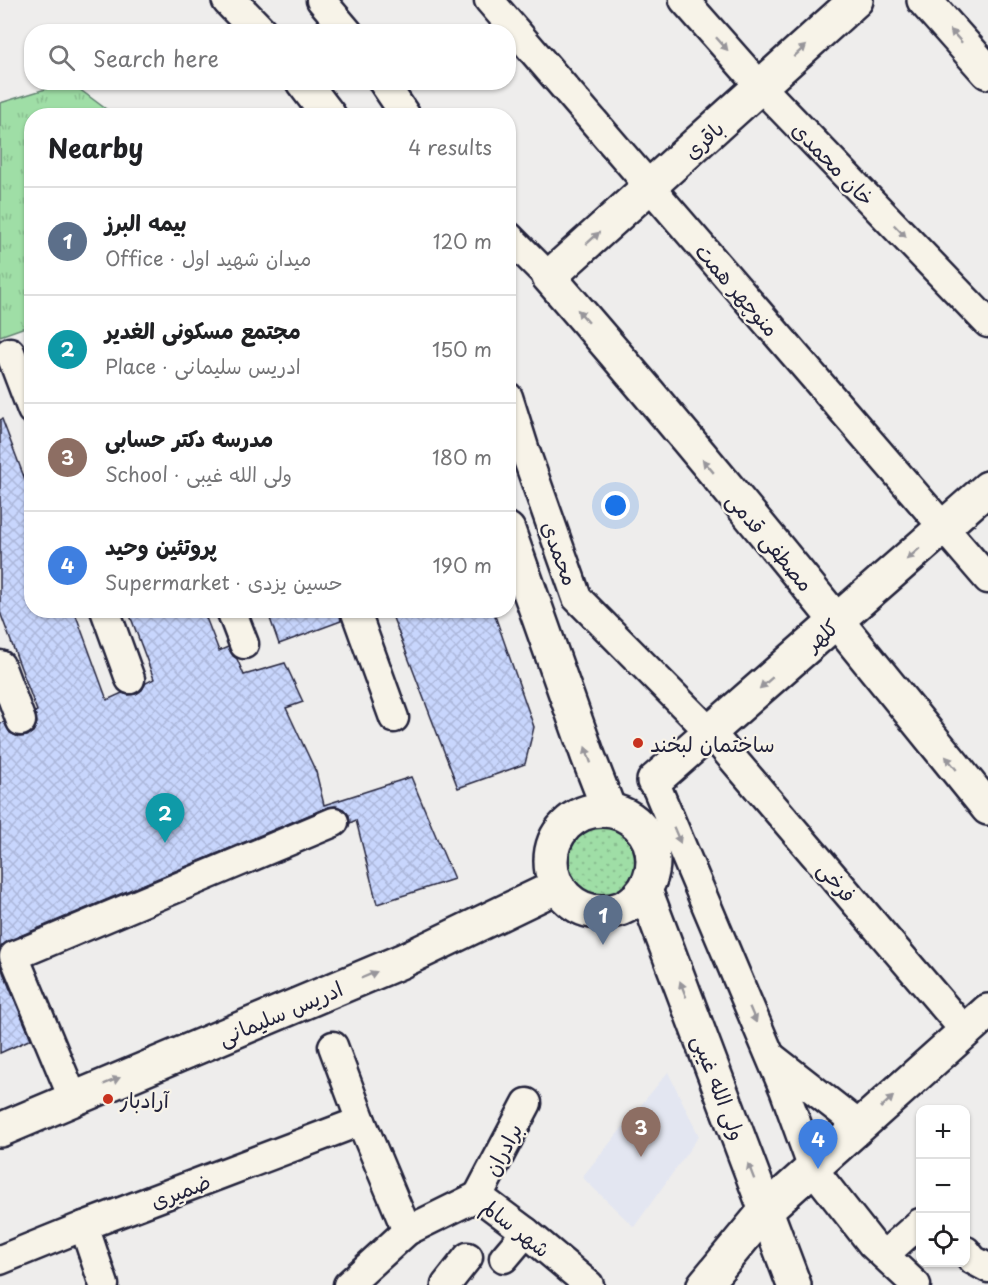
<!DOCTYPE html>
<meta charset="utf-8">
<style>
:root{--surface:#fff;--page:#f2f2f2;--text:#202124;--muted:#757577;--line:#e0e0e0;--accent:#b45309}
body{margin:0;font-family:"Playpen Sans","Playpen Sans Arabic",sans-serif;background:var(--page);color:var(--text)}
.controls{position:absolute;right:18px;bottom:18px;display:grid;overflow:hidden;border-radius:12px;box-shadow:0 2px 4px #0004}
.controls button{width:54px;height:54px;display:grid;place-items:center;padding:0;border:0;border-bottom:2px solid var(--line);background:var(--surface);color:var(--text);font:30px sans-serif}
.you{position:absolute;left:616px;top:506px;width:21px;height:21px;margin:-15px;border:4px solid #fff;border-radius:50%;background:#1a73e8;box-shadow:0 0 0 9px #1a73e833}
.badge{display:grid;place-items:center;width:39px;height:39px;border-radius:50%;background:var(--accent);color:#fff;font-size:20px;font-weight:700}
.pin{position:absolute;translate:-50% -50px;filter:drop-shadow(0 2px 3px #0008)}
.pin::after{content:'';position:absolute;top:32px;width:21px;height:18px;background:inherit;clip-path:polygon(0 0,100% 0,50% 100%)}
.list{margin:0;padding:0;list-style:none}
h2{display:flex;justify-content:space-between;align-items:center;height:78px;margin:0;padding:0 24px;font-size:26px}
h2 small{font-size:20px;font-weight:400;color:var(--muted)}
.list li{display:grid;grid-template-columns:39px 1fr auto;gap:18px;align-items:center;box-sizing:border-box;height:108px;padding:0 24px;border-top:2px solid var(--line)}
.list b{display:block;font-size:22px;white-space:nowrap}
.list p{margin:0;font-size:20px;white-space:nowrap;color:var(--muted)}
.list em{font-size:20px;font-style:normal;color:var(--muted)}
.icon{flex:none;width:33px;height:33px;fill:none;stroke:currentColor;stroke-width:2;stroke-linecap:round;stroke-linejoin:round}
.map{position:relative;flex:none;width:988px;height:1285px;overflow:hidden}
.search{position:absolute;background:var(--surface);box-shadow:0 2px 4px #0004;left:24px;top:24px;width:492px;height:66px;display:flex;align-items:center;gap:15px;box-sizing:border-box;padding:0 21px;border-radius:24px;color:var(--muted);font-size:22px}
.panel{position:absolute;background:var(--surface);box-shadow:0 2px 4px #0004;left:24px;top:108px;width:492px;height:510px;border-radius:24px}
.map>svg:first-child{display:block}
.built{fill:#e3e6f1}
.grass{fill:url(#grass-dots);stroke:#608070;stroke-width:1.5}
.park{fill:url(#park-tufts);stroke:#608070;stroke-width:1.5}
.building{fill:url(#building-cross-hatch);stroke:#22223b;stroke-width:1.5}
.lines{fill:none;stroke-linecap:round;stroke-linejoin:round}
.street-casing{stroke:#22223b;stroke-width:33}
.secondary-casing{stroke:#22223b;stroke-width:38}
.street{stroke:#f7f3e8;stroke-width:28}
.secondary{stroke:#f7f3e8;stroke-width:33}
.oneway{fill:#97959a}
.poi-dot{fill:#c8321e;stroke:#f7f3e8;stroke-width:2}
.labels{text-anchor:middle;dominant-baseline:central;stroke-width:4.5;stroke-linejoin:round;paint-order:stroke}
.street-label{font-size:21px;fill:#22223b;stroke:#f7f3e8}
.poi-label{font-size:21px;fill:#22223b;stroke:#f7f3e8;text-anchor:start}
</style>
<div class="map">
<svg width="988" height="1285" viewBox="0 0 988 1285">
<defs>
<pattern id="grass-dots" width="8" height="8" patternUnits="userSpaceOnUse" patternTransform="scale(1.5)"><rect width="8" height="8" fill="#9fdea6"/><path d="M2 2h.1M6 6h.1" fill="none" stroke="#89be90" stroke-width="1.8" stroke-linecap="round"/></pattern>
<pattern id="park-tufts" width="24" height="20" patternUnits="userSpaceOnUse" patternTransform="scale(1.5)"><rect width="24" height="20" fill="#9fdea6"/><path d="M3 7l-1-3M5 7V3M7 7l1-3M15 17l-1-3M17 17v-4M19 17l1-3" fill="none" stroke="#89be90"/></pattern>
<pattern id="building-cross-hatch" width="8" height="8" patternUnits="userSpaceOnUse" patternTransform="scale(1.5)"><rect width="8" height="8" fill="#c8d6fd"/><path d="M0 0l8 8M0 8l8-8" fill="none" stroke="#acb7da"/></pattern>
</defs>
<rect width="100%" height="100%" fill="#eeedec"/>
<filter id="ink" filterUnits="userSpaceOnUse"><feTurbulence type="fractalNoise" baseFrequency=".0167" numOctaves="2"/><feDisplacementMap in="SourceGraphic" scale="12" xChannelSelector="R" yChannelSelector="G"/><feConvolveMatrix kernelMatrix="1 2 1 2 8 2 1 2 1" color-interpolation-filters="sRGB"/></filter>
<g filter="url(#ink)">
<path class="built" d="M 668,1072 L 699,1136 L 634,1227 L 582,1177 Z"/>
<circle class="grass" cx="604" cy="860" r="37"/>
<path class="park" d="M 65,83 L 71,83 L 114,115 L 32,116 L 31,325 L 0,336 L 0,103 Z"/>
<g class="building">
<path d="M 2,419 L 32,498 L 32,610 L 74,610 L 107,700 L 122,693 L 128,695 L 136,694 L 142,690 L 146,683 L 154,679 L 128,610 L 203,610 L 219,651 L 228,647 L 233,656 L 237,659 L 244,675 L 285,663 L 303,702 L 286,708 L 316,772 L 324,805 L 411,777 L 454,879 L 377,904 L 356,820 L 350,823 L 349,815 L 343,809 L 336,806 L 328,807 L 8,941 L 0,948 L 0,723 L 4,722 L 10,733 L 19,737 L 27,736 L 33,732 L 37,723 L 35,712 L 37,711 L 0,612 L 0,420 Z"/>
<path d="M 267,610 L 339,610 L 341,621 L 279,644 Z"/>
<path d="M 390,610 L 493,610 L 534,727 L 525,764 L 458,788 Z"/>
<path d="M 0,965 L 31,1039 L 0,1053 Z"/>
</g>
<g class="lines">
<g class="street-casing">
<g id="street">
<path d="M 321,0 L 348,32"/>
<path d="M 489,0 L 988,579"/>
<path d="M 684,0 L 760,86 L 988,323"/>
<path d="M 383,82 L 406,116"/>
<path d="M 508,236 L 549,277"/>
<path d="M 10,352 L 32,410"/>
<path d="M 508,397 L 525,451 L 577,598 L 710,732 L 965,1031"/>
<path d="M 105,610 L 130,679"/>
<path d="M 231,610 L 244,644"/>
<path d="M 355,610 L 394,718"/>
<path d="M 0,665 L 21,721"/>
<path d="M 654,781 L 784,1089 L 813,1169 L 872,1244 L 916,1285"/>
<path d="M 333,1046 L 361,1121 L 407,1231"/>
<path d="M 773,1058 L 860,1126"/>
<path d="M 73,1098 L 14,956 L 334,822"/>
<path d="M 478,1196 L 527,1103"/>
<path d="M 84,1226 L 104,1285"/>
<path d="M 966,1251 L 973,1260 L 988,1268"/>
<path d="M 884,1255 L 920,1223"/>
<path d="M 504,1258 L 526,1232"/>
<path d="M 0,1260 L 84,1226 L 361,1121"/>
<path d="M 348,1285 L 407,1231 L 478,1196 L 526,1232 L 589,1285"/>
<path d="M 446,1285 L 468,1257"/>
</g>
</g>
<g class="secondary-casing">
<g id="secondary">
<path d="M 229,0 L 260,32"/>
<path d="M 856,0 L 549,277 C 700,450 844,630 988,808"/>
<path d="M 924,0 L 988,72"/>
<path d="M 303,82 L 329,116"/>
<path d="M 508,530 L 588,756 L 609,810"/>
<path d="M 654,781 L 988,488"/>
<circle cx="602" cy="861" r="51"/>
<path d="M 645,890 L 794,1285"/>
<path d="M 0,1130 L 402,961 L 558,886"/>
<path d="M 704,1285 L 766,1210 L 988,1011"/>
</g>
</g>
<use href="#street" class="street"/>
<use href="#secondary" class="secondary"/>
</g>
<defs><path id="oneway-solid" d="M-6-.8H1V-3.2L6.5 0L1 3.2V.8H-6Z" transform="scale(1.5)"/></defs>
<g class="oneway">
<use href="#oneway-solid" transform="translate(956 36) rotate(-132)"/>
<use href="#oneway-solid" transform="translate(722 44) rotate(48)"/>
<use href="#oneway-solid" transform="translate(800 51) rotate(-42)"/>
<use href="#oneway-solid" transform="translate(900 231) rotate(46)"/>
<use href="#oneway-solid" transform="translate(593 238) rotate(-42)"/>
<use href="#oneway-solid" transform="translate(583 316) rotate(-131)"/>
<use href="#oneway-solid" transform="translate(708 466) rotate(-130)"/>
<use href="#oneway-solid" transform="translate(913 554) rotate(139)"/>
<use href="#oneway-solid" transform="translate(766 683) rotate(139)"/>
<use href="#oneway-solid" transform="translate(588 755) rotate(-110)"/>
<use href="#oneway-solid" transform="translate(951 763) rotate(-129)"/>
<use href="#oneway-solid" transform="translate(677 835) rotate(67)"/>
<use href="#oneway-solid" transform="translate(369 975) rotate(-23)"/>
<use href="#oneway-solid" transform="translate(683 989) rotate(-111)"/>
<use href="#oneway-solid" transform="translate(753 1015) rotate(67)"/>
<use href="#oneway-solid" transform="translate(112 1081) rotate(-22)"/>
<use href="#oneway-solid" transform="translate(887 1102) rotate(-42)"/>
<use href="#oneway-solid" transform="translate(751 1171) rotate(-111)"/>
</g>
</g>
<g class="poi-dot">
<circle cx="638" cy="743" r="6"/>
<circle cx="108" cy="1099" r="6"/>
</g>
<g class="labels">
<g class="street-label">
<text transform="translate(703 139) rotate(-42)">باقری</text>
<text transform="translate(834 163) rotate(46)">خان محمدی</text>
<text transform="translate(738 289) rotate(49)">منوچهر همت</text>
<text transform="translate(771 541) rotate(50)">مصطفی قدمی</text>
<text transform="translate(561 553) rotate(70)">محمدی</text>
<text transform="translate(821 634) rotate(-41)">کلهر</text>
<text transform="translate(838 881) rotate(50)">فرخی</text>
<text transform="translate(280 1012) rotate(-23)">ادریس سلیمانی</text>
<text transform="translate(720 1087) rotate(69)">ولی الله غیبی</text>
<text transform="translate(502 1149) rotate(-62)">برادران</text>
<text transform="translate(180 1190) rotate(-21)">ضمیری</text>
<text transform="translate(517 1227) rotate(38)">شهر سالم</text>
</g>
<g class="poi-label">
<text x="650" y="743">ساختمان لبخند</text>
<text x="120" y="1099">آرادبار</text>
</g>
</g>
</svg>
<div class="controls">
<button>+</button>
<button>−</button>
<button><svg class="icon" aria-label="locate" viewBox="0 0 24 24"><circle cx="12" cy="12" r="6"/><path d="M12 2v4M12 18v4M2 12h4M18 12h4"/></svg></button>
</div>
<div class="you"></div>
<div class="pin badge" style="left:603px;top:945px;background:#5c6f8a">1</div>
<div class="pin badge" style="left:165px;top:843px;background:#0f9aa8">2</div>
<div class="pin badge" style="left:641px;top:1157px;background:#8d6e63">3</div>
<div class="pin badge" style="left:818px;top:1169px;background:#3f7fe0">4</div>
<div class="search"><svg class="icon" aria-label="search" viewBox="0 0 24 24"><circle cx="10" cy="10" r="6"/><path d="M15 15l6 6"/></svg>Search here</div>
<section class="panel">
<h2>Nearby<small>4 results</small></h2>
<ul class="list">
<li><span class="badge" style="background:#5c6f8a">1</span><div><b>بیمه البرز</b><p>Office · میدان شهید اول</p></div><em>120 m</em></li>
<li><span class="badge" style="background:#0f9aa8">2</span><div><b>مجتمع مسکونی الغدیر</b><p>Place · ادریس سلیمانی</p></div><em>150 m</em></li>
<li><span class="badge" style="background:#8d6e63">3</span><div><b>مدرسه دکتر حسابی</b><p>School · ولی الله غیبی</p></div><em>180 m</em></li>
<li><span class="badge" style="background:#3f7fe0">4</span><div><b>پروتئین وحید</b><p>Supermarket · حسین یزدی</p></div><em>190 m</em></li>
</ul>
</section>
</div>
